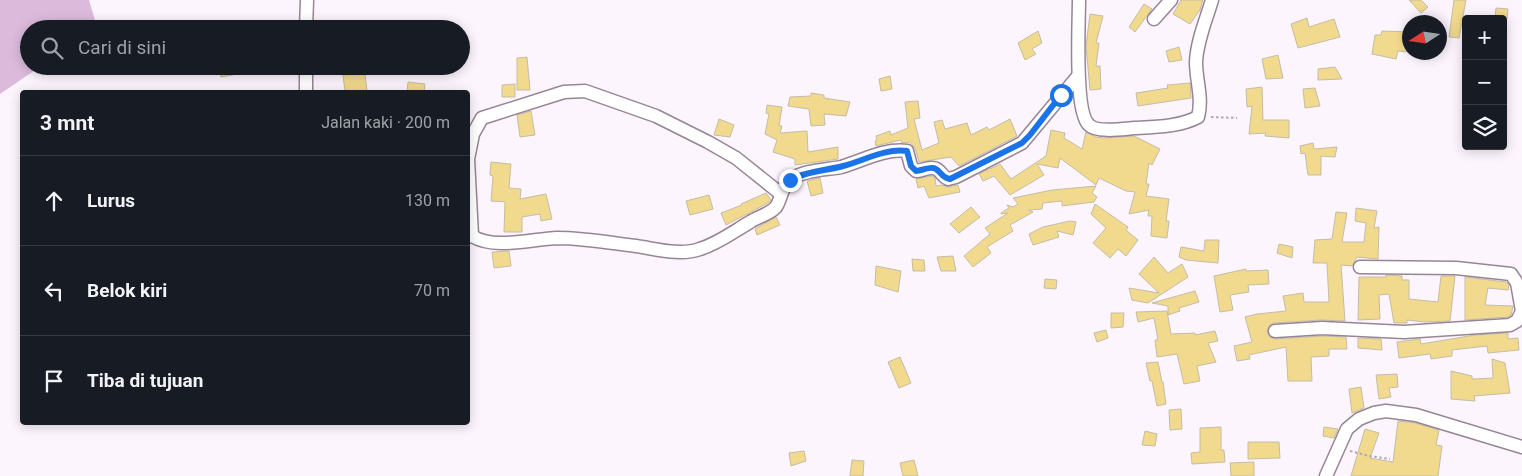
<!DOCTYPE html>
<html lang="id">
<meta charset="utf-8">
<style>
:root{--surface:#171b24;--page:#20242c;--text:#f1f3f6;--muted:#9ea1a6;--line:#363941}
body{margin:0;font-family:Roboto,sans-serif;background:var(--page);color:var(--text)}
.controls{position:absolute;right:15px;top:15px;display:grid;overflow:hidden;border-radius:5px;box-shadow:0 2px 12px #0003}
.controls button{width:45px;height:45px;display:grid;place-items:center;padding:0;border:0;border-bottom:1px solid var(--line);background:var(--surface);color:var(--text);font:25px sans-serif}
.compass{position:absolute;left:1402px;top:15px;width:45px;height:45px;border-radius:50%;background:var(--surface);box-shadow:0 2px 12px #0003;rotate:258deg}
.stop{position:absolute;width:15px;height:15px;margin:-11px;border:4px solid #1a73e8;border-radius:50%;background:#fff}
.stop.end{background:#1a73e8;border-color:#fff;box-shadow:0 1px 5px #0008}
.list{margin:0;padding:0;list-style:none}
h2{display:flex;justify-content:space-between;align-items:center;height:65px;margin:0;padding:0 20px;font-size:21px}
h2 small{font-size:16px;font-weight:400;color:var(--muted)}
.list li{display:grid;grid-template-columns:32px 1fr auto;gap:15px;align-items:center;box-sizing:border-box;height:90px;padding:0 20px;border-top:1px solid var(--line)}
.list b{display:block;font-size:19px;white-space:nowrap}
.list em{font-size:16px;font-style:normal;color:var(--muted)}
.icon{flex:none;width:28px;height:28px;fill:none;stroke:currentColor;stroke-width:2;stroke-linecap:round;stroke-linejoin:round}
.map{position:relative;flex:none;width:1522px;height:476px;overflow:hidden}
.search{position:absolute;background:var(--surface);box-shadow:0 2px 12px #0003;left:20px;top:20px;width:450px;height:55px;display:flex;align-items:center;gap:12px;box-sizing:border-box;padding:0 18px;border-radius:28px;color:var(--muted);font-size:19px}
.panel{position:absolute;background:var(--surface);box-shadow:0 2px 12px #0003;left:20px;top:90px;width:450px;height:335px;border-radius:5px}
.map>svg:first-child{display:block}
.green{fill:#dcbadc}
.building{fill:#f1d98d;stroke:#c4bda6}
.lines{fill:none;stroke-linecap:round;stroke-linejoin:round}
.street-casing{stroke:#978596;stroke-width:15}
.path{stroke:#b0a8b0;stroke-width:2;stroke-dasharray:2.5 2.5;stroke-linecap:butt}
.street{stroke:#fff;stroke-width:12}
.route{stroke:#1a73e8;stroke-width:6}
</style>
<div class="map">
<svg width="1522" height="476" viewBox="0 0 1522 476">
<rect width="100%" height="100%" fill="#fdf5fd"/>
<path class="green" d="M 0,0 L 89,0 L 97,27 L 94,29 L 29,29 L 29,66 L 41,66 L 0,94 Z"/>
<g class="building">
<path d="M 1181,0 L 1203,0 L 1200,10 L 1190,24 L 1173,14 Z"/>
<path d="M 1409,0 L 1421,0 L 1428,7 L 1421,13 Z"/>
<path d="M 1454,0 L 1466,0 L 1459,38 L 1449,37 Z"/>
<path d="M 1144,4 L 1152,9 L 1135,32 L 1129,27 Z"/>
<path d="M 1496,8 L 1508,9 L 1507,19 L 1495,19 Z"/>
<path d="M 1090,14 L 1103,16 L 1096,43 L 1099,43 L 1096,66 L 1100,66 L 1101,89 L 1090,90 L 1086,46 Z"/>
<path d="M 1307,18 L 1309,27 L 1334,19 L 1340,37 L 1298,48 L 1291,24 Z"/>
<path d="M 1038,31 L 1042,43 L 1032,49 L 1036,54 L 1025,60 L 1018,43 Z"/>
<path d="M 1382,31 L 1410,32 L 1408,52 L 1398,51 L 1396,59 L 1372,54 L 1375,35 L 1381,35 Z"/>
<path d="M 1179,47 L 1182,60 L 1169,62 L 1166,51 Z"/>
<path d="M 1278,55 L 1283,78 L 1266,79 L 1262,59 Z"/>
<path d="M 527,57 L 530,90 L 517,90 L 517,58 Z"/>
<path d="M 219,66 L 253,66 L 254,71 L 221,77 Z"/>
<path d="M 1335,67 L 1342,79 L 1318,80 L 1318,69 Z"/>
<path d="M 365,73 L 367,92 L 345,92 L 343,75 Z"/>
<path d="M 890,76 L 892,89 L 881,91 L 879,79 Z"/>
<path d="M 408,82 L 425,84 L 424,92 L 407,92 Z"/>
<path d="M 1190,83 L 1191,98 L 1138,106 L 1136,93 L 1168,88 L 1167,85 Z"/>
<path d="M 515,84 L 515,97 L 502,97 L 502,85 Z"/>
<path d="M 1262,87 L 1263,120 L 1289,120 L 1289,138 L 1265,136 L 1266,133 L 1249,134 L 1252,106 L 1247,107 L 1246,89 Z"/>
<path d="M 1315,88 L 1320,106 L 1305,108 L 1303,89 Z"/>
<path d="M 811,93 L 824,95 L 824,98 L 850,102 L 846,116 L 824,114 L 825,125 L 811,126 L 809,109 L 788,106 L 790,97 L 811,96 Z"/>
<path d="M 918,101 L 920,118 L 914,119 L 922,150 L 939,143 L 934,122 L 942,120 L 945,129 L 967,123 L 971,135 L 987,127 L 989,130 L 1010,119 L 1017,136 L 959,166 L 951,157 L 919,162 L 915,148 L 910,142 L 902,143 L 901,140 L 876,146 L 875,141 L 877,140 L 876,136 L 890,131 L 891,135 L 908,128 L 905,102 Z"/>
<path d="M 767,105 L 782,107 L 779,126 L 782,126 L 780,133 L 807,131 L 808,152 L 838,147 L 838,159 L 795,165 L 795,159 L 773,152 L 777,140 L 765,134 L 769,114 L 766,113 Z"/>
<path d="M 531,111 L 535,135 L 520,137 L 517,115 Z"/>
<path d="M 719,119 L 734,125 L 730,137 L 714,135 Z"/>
<path d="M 1051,130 L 1065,133 L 1064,138 L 1082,149 L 1086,132 L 1096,137 L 1104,138 L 1134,136 L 1160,149 L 1152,165 L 1149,163 L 1146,184 L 1149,184 L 1146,196 L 1169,199 L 1166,221 L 1169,221 L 1167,238 L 1151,236 L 1152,216 L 1148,216 L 1149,210 L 1129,214 L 1135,192 L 1126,191 L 1099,178 L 1096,185 L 1060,158 L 1058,168 L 1037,164 L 1044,175 L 1010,195 L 994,176 L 983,181 L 979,174 L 1000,164 L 1011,179 L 1046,156 Z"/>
<path d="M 1313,143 L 1314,149 L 1337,147 L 1335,157 L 1321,156 L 1321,175 L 1308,175 L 1305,153 L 1301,154 L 1300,146 Z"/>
<path d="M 491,162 L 511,164 L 509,188 L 521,189 L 520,199 L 546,194 L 552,219 L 541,221 L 540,214 L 522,217 L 522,232 L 504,232 L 505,202 L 491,201 L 493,176 L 490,175 Z"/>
<path d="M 932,176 L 935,178 L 936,186 L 941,185 L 949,187 L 958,185 L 960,192 L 929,198 L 924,186 L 918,188 L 916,179 Z"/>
<path d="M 820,178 L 823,193 L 811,196 L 807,181 Z"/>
<path d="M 1096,186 L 1092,193 L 1097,197 L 1094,202 L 1062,206 L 1062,201 L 1043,203 L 1042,209 L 1029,210 L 1033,212 L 1010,225 L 1013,231 L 987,247 L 991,253 L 973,267 L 964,256 L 990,234 L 985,228 L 1008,213 L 1001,214 L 1001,213 L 1009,208 L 1007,205 L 1013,207 L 1018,204 L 1013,198 L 1052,190 Z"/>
<path d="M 766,193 L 771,200 L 768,203 L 726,225 L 721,213 L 742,205 L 741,204 Z"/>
<path d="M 709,195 L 713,209 L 690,215 L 686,201 Z"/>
<path d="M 1095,204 L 1128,227 L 1126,230 L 1138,240 L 1126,256 L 1118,249 L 1110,258 L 1093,243 L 1106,228 L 1091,214 Z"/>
<path d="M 971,207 L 980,217 L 959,233 L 950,224 Z"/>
<path d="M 1356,208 L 1377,211 L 1374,228 L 1379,227 L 1378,259 L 1357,257 L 1352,266 L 1341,265 L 1345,321 L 1321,320 L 1274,323 L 1270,325 L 1267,331 L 1269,336 L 1275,339 L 1322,336 L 1346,337 L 1347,349 L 1329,349 L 1329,356 L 1311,357 L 1312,381 L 1288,381 L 1286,347 L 1249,355 L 1250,359 L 1237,361 L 1234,346 L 1252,342 L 1245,317 L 1257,314 L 1286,311 L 1283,296 L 1303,293 L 1304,302 L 1329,302 L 1327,263 L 1313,263 L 1315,240 L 1332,239 L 1336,212 L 1347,213 L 1342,242 L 1364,242 L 1366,223 L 1355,221 Z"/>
<path d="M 776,217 L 780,225 L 757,235 L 755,229 Z"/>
<path d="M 1070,221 L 1076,222 L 1073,235 L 1057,231 L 1059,237 L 1033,245 L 1029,234 L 1043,227 Z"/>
<path d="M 1205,240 L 1219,240 L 1218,263 L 1186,260 L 1179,257 L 1181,247 L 1204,251 Z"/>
<path d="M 1279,244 L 1293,247 L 1292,258 L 1277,253 Z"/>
<path d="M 509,251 L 511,266 L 494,268 L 492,252 Z"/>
<path d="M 953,256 L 956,271 L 941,271 L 937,257 Z"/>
<path d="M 1154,257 L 1168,273 L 1182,264 L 1188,277 L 1148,303 L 1132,300 L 1129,288 L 1159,293 L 1139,274 Z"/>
<path d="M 912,259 L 924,260 L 925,271 L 913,271 Z"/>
<path d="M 876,266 L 901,271 L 898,292 L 875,285 Z"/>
<path d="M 1246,269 L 1246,271 L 1268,270 L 1269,284 L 1248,285 L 1249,292 L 1230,295 L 1233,310 L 1220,312 L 1214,276 Z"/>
<path d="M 1386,275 L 1402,276 L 1402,280 L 1409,280 L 1409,299 L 1438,302 L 1441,276 L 1455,276 L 1450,321 L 1425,322 L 1407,320 L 1407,323 L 1394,323 L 1389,294 L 1379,295 L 1380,319 L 1358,320 L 1359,277 L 1386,277 Z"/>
<path d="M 1465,277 L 1506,282 L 1509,285 L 1508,290 L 1488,288 L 1485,305 L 1513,306 L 1511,315 L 1508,317 L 1465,320 Z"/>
<path d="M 1045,279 L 1057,280 L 1056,289 L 1044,288 Z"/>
<path d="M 1195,291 L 1199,302 L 1179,308 L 1180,311 L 1168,315 L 1168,306 L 1152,303 Z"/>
<path d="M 1167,311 L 1171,334 L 1195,333 L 1195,335 L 1215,331 L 1218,341 L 1208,343 L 1216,362 L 1197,366 L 1200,381 L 1184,384 L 1177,354 L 1157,357 L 1155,340 L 1158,340 L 1154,318 L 1138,322 L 1136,312 Z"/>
<path d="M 1111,313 L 1124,313 L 1123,327 L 1111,328 Z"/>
<path d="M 1106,330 L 1108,338 L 1097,342 L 1094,333 Z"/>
<path d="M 1508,333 L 1508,339 L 1518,338 L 1519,350 L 1488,353 L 1487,346 L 1452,350 L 1452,356 L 1431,359 L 1430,354 L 1399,358 L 1397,342 L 1420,339 L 1421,344 L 1475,335 Z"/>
<path d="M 1358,338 L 1381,339 L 1382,350 L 1358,348 Z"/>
<path d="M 900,357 L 911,383 L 899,388 L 888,362 Z"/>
<path d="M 1492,359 L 1505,363 L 1510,393 L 1474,396 L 1475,401 L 1451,399 L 1451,371 L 1472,376 L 1472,379 L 1493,378 Z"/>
<path d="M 1158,362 L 1162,382 L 1163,382 L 1166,404 L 1157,406 L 1152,381 L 1150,381 L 1146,363 Z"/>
<path d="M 1397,374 L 1398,387 L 1389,388 L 1391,397 L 1379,399 L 1376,375 Z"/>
<path d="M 1361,387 L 1364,408 L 1352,413 L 1349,389 Z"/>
<path d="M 1181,409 L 1182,429 L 1170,430 L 1169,410 Z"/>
<path d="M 1398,421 L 1415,423 L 1439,430 L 1436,445 L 1442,446 L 1438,476 L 1351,476 L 1365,429 L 1379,433 L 1370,458 L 1393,462 Z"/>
<path d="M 1221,427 L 1221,450 L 1224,450 L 1225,462 L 1192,464 L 1191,453 L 1200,452 L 1200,428 Z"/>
<path d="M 1324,427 L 1338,429 L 1334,438 L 1323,436 Z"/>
<path d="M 1145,431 L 1157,434 L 1155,446 L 1142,445 Z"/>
<path d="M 1248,442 L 1279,442 L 1280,458 L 1248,459 Z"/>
<path d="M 804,451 L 806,461 L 791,466 L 789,453 Z"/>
<path d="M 852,460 L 864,461 L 863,476 L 850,476 Z"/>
<path d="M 914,460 L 918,476 L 903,476 L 900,463 Z"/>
<path d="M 1254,462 L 1254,476 L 1231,476 L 1230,463 Z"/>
</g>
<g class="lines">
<g class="street-casing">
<g id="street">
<path d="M 1079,0 C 1079,22 1074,112 1089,125 C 1097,133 1123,129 1134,128 C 1155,127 1179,127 1198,117 C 1203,98 1196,81 1196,62 C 1197,41 1206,20 1212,0"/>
<path d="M 1154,19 L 1171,0"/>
<path d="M 306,29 L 307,0"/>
<path d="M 306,66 L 306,92"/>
<path d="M 472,236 C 494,250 532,239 557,238 C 582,238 612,243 636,246 C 657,249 680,256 700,249 C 719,243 733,232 750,222 C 757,217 770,214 776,207 C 782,198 781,187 790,180 C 803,170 825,170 841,167 C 862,161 884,148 907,151 L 911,166 L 916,171 C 922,171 932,165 938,170 C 942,173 943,177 948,179 L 956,177 L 1022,143 L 1078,76"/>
<path d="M 468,237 L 472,236 L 468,159 L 473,134 L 482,118 L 564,92 L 585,91 L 656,116 L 708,142 L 736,158 L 781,194"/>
<path d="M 1360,267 L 1456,268 L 1511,274 L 1517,283 L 1522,311"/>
<path d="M 1275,331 L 1322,328 L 1404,332 L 1510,325 L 1517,321 L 1522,311"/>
<path d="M 1326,476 L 1347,429 L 1359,419 L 1374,413 L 1386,411 L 1416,415 L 1522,447"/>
</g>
</g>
<g class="path">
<path d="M 1211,117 L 1237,118"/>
<path d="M 1350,451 L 1369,456 L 1390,459"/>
</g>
<use href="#street" class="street"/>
</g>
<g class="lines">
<path class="route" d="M 790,180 C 806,171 825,171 843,166 C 863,161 885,148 907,151 L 911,166 L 916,171 C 921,171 928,167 933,168 C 939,168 941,178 950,179 L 1022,143 L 1030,135 L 1061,95"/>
</g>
</svg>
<div class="controls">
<button>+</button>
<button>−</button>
<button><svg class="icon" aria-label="layers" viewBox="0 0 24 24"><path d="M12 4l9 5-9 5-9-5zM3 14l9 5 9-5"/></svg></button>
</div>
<svg class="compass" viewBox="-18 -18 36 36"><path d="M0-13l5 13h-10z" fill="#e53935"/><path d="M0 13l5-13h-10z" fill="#9ea1a6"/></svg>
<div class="stop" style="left:1061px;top:95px"></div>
<div class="stop end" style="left:790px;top:180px"></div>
<div class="search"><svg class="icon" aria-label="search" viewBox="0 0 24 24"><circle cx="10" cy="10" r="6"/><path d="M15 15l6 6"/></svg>Cari di sini</div>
<section class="panel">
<h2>3 mnt<small>Jalan kaki · 200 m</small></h2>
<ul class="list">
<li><svg class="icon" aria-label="ahead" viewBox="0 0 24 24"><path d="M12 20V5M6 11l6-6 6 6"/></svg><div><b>Lurus</b></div><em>130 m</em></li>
<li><svg class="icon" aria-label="left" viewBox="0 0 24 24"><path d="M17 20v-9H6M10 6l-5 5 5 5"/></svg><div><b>Belok kiri</b></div><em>70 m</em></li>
<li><svg class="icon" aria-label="arrive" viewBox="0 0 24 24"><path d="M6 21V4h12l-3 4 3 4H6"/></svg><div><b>Tiba di tujuan</b></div></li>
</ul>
</section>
</div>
